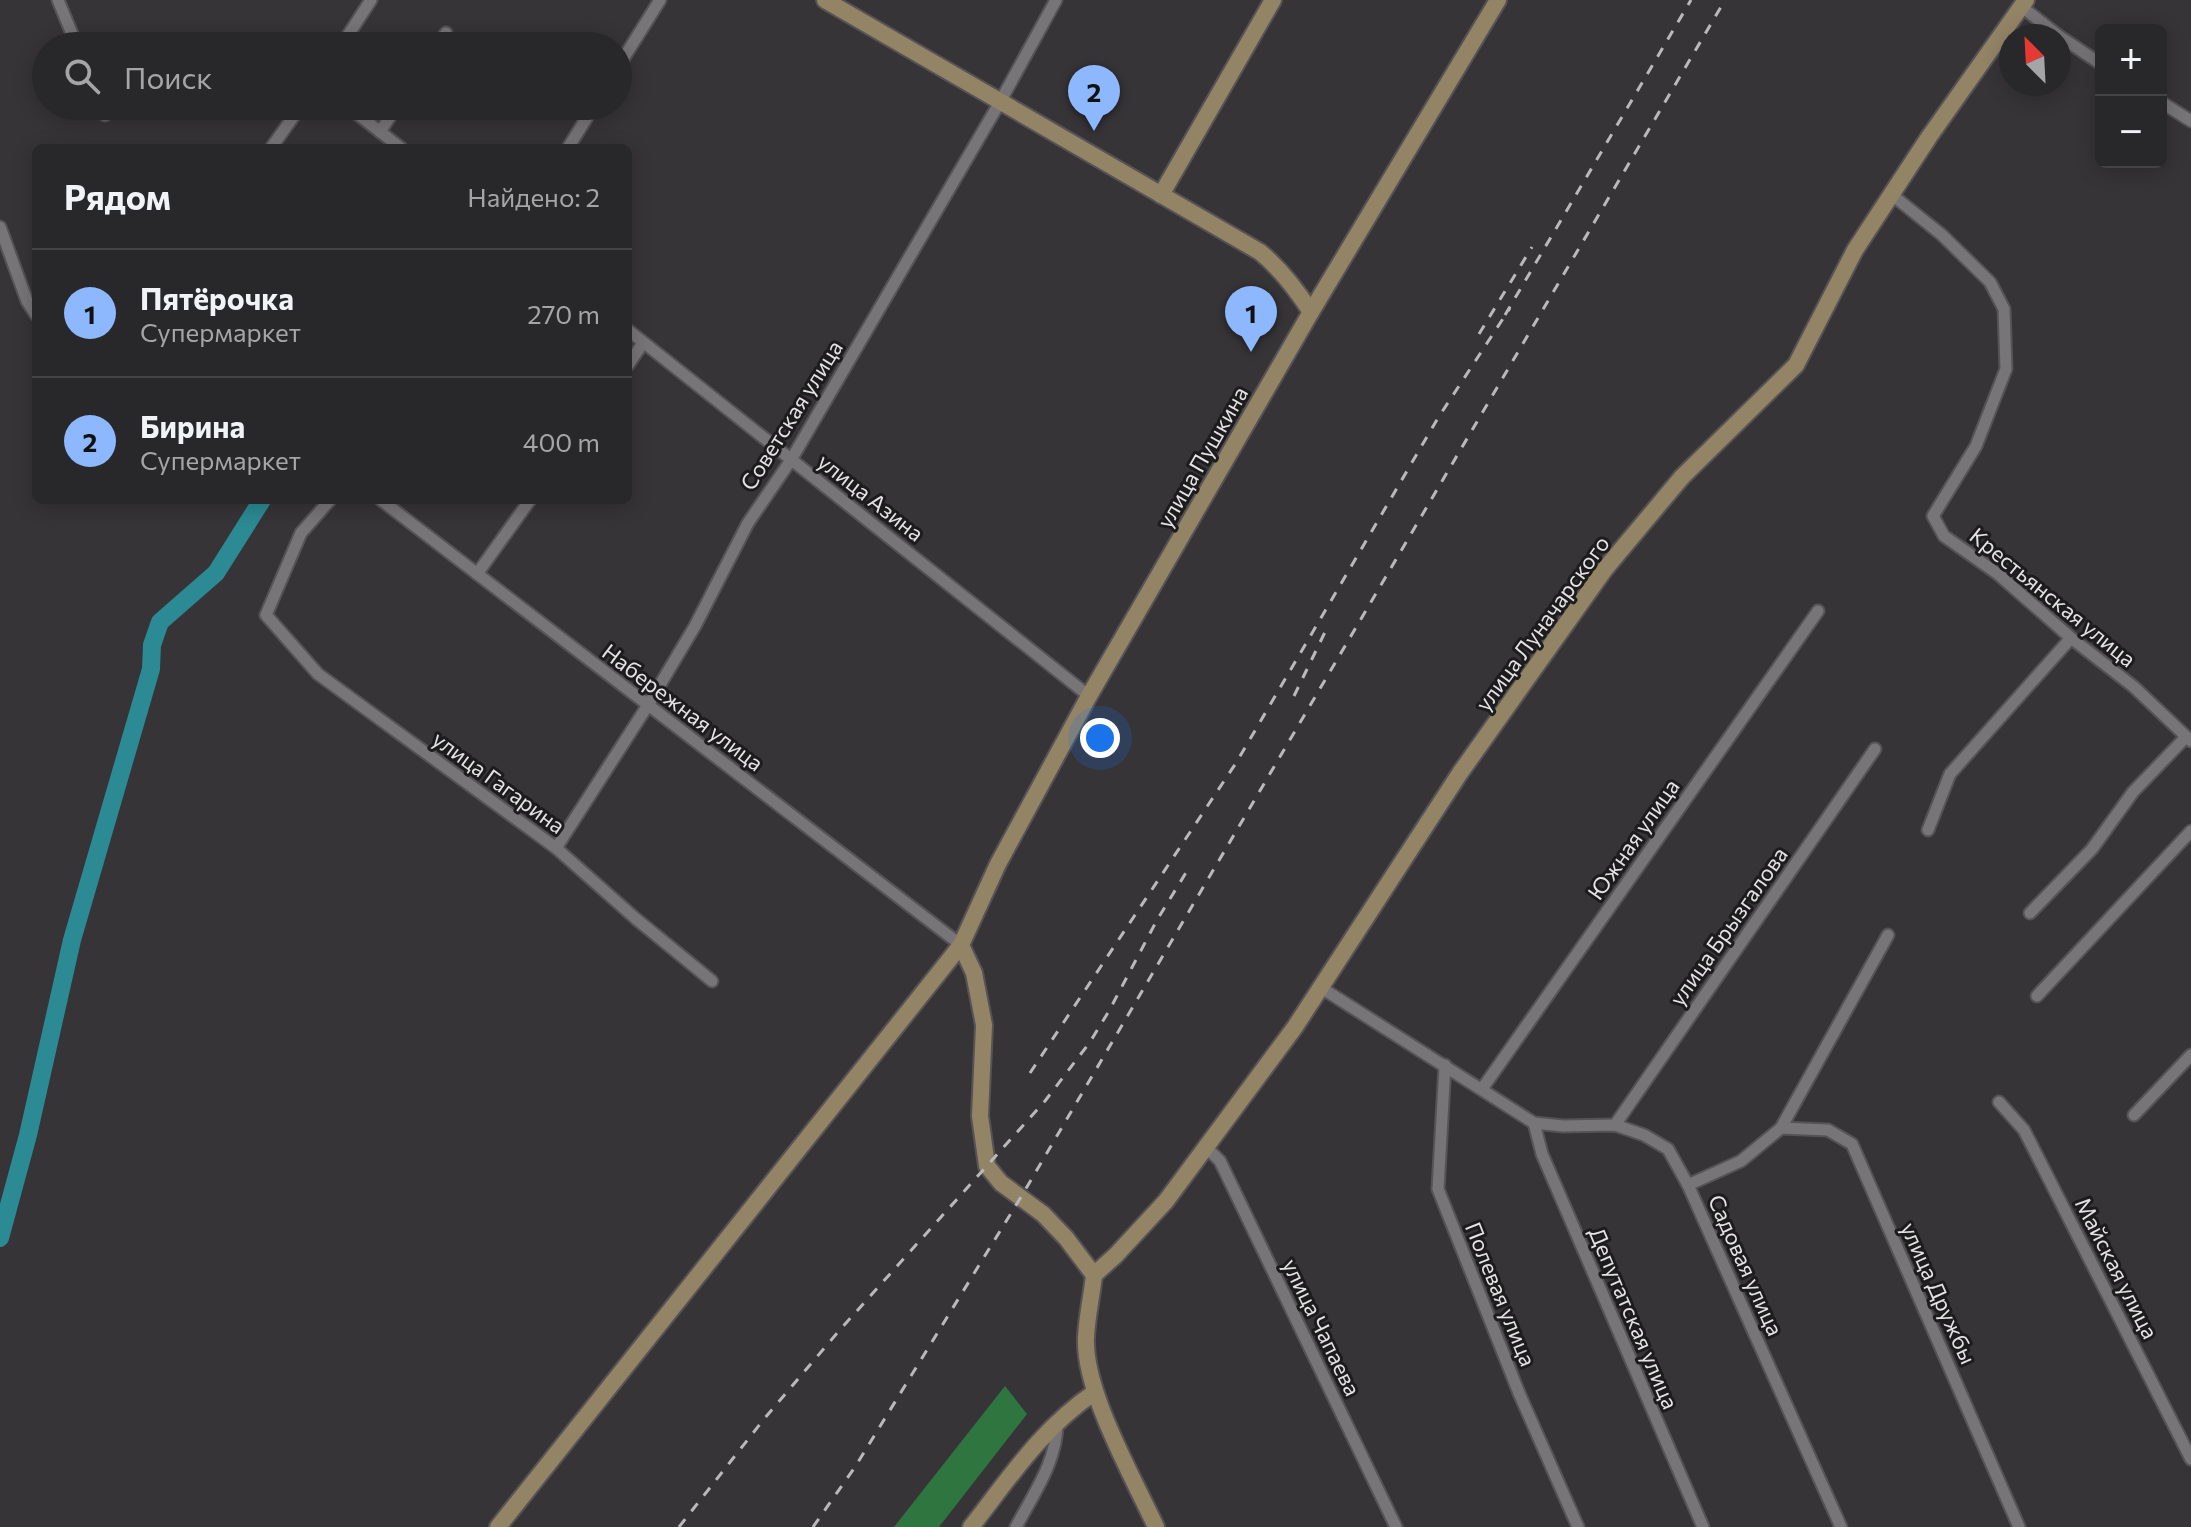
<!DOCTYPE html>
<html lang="ru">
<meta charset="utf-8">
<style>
:root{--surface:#282729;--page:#302f31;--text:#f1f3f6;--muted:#a5a5a8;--line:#444446;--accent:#8eb8fd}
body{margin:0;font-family:Commissioner,sans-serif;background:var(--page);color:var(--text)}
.controls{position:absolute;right:24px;top:24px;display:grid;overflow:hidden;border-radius:12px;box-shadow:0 4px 20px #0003}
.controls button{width:72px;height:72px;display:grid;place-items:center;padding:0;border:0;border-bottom:2px solid var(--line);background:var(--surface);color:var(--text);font:40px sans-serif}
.compass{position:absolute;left:1999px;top:24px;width:72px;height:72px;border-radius:50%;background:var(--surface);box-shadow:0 4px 20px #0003;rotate:336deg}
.you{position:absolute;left:1100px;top:738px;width:28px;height:28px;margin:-20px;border:6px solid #fff;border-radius:50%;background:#1a73e8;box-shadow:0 0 0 12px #1a73e833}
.badge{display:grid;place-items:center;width:52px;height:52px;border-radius:50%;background:var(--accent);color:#111;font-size:26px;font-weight:700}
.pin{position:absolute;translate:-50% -66px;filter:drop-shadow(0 2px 4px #0008)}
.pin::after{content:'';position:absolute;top:42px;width:28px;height:24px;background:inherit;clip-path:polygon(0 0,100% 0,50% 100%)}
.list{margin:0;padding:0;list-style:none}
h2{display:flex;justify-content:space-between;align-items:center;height:104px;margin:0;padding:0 32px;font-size:34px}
h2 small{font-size:26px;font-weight:400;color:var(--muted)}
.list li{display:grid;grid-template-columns:52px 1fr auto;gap:24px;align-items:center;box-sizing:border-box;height:128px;padding:0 32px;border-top:2px solid var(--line)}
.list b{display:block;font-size:30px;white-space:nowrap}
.list p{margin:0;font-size:26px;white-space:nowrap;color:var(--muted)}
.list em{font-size:26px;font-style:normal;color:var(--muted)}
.icon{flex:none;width:44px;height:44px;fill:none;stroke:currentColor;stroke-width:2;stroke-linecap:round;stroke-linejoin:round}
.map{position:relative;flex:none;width:2191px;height:1527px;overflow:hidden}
.search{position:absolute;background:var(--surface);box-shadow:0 4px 20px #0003;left:32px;top:32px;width:600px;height:88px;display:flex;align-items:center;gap:20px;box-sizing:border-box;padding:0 28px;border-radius:44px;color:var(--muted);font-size:30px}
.panel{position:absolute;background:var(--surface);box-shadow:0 4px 20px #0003;left:32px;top:144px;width:600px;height:360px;border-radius:12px}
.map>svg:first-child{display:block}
.forest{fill:#2e7540}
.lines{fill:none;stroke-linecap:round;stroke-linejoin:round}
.river{stroke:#2b8a93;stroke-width:18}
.street-casing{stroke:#555355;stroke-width:15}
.secondary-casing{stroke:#555355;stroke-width:20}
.street{stroke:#777578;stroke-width:11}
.secondary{stroke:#948466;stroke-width:16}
.rail{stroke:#bab8ba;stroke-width:3;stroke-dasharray:10 10;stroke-linecap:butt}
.labels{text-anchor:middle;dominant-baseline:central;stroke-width:6;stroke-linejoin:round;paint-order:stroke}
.street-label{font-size:22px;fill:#e4e2e4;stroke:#1d1c1d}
</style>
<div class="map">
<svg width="2191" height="1527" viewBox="0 0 2191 1527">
<rect width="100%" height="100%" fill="#363437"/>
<path class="forest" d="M 1005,1386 L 1027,1414 L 939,1527 L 894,1527 Z"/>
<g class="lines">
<path class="river" d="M 0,1238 L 28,1135 L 72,940 L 151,669 L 152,645 L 160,622 L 216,573 L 262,500"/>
<g class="street-casing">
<g id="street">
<path d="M 58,0 L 77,46"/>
<path d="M 2022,7 L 2059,36"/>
<path d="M 2059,36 L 2101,64"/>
<path d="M 341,46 L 371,0"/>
<path d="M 437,46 L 446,33"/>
<path d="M 618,67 L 660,0"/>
<path d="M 2161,102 L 2191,121"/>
<path d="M 102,106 L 105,115"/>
<path d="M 347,106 L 401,148"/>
<path d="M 380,132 L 397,106"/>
<path d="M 271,148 L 301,106"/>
<path d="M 568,148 L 594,106"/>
<path d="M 1891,194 L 1942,235 L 1990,282 L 2004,309 L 2006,369 L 1976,446 L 1933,516 L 1944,536 L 1998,574 L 2071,638 L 2134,687 L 2191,741"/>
<path d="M 0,227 L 27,301 L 36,315"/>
<path d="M 628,330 L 1089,696"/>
<path d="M 628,365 L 643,343"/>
<path d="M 330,500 L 301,533 L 266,615 L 318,674 L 556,848 L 635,918 L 712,981"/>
<path d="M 381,500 L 961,945"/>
<path d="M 477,574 L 530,500"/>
<path d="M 1928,830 L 1950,774 L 2071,638"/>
<path d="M 556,848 L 648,705 L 695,626 L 748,523 L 791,460 L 1000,102 L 1056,0"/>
<path d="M 2030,913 L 2092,849 L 2133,792 L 2186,737"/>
<path d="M 1320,987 L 1534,1123 L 1563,1126 L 1615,1125 L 1644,1135 L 1668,1149 L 1688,1185 L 1841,1527"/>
<path d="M 2037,996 L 2191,831"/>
<path d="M 1445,1065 L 1438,1189 L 1519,1393 L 1578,1527"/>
<path d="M 1482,1089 L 1818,611"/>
<path d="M 1999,1102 L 2024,1130 L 2191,1459"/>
<path d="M 2134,1115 L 2191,1055"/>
<path d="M 1534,1123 L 1542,1154 L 1703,1527"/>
<path d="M 1615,1125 L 1875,749"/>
<path d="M 1781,1128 L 1888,935"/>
<path d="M 1206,1147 L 1220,1161 L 1396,1527"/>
<path d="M 1688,1185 L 1741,1161 L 1781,1128 L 1828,1130 L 1852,1144 L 2019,1527"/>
<path d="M 1016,1527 C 1034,1493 1058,1460 1057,1421"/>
</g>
</g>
<g class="secondary-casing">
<g id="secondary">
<path d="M 825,0 L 1260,252 C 1281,269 1296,289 1311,312"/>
<path d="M 1161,195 L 1273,0"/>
<path d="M 961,945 L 974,973 L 984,1025 L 980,1116 L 987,1166 L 1001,1183 L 1043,1214 L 1066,1238 L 1094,1275"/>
<path d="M 1094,1275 L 1116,1255 L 1166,1201 L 1295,1027 L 1460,773 L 1605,569 L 1682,477 L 1796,365 L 1855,250 L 1929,137 L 2026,0"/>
<path d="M 1094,1275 C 1092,1295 1087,1316 1086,1337 C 1083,1390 1133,1477 1156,1527"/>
<path d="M 498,1527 L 961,945 L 998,864 L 1089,696 L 1311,312 L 1498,0"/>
<path d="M 971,1527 C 1011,1476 1041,1429 1095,1392"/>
</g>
</g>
<use href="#street" class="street"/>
<use href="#secondary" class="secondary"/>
<g class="rail">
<path d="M 1505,315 L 1691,0"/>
<path d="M 1479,334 L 1532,247"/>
<path d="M 1294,696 L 1327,628"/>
<path d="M 1030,1073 L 1236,763 L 1438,418 L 1510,308"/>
<path d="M 679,1527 L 764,1419 L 838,1332 L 1045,1101 L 1090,1042 L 1109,1011 L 1157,920 L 1187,871"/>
<path d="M 813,1527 L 855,1467 L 1021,1197 L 1725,0"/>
</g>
</g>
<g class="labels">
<g class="street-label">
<text transform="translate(791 415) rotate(-58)">Советская улица</text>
<text transform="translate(1202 457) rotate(-60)">улица Пушкина</text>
<text transform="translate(871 497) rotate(38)">улица Азина</text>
<text transform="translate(2053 597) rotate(39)">Крестьянская улица</text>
<text transform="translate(1542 623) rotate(-54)">улица Луначарского</text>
<text transform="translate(683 707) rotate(37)">Набережная улица</text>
<text transform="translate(499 782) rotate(36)">улица Гагарина</text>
<text transform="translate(1633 839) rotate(-55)">Южная улица</text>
<text transform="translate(1728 926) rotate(-55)">улица Брызгалова</text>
<text transform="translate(1746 1265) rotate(66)">Садовая улица</text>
<text transform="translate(2117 1268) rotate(63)">Майская улица</text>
<text transform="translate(1939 1293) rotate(66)">улица Дружбы</text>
<text transform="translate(1501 1294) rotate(68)">Полевая улица</text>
<text transform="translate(1634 1318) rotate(67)">Депутатская улица</text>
<text transform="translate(1322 1327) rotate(64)">улица Чапаева</text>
</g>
</g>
</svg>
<div class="controls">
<button>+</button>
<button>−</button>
</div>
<svg class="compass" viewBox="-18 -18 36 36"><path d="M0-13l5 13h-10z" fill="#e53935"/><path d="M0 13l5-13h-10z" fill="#a5a5a8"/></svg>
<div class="you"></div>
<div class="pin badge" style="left:1251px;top:352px">1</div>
<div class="pin badge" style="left:1094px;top:131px">2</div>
<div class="search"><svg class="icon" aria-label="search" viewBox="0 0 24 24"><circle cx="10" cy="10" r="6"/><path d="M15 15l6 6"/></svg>Поиск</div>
<section class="panel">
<h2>Рядом<small>Найдено: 2</small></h2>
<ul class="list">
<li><span class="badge">1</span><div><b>Пятёрочка</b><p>Супермаркет</p></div><em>270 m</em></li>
<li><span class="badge">2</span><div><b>Бирина</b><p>Супермаркет</p></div><em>400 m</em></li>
</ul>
</section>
</div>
